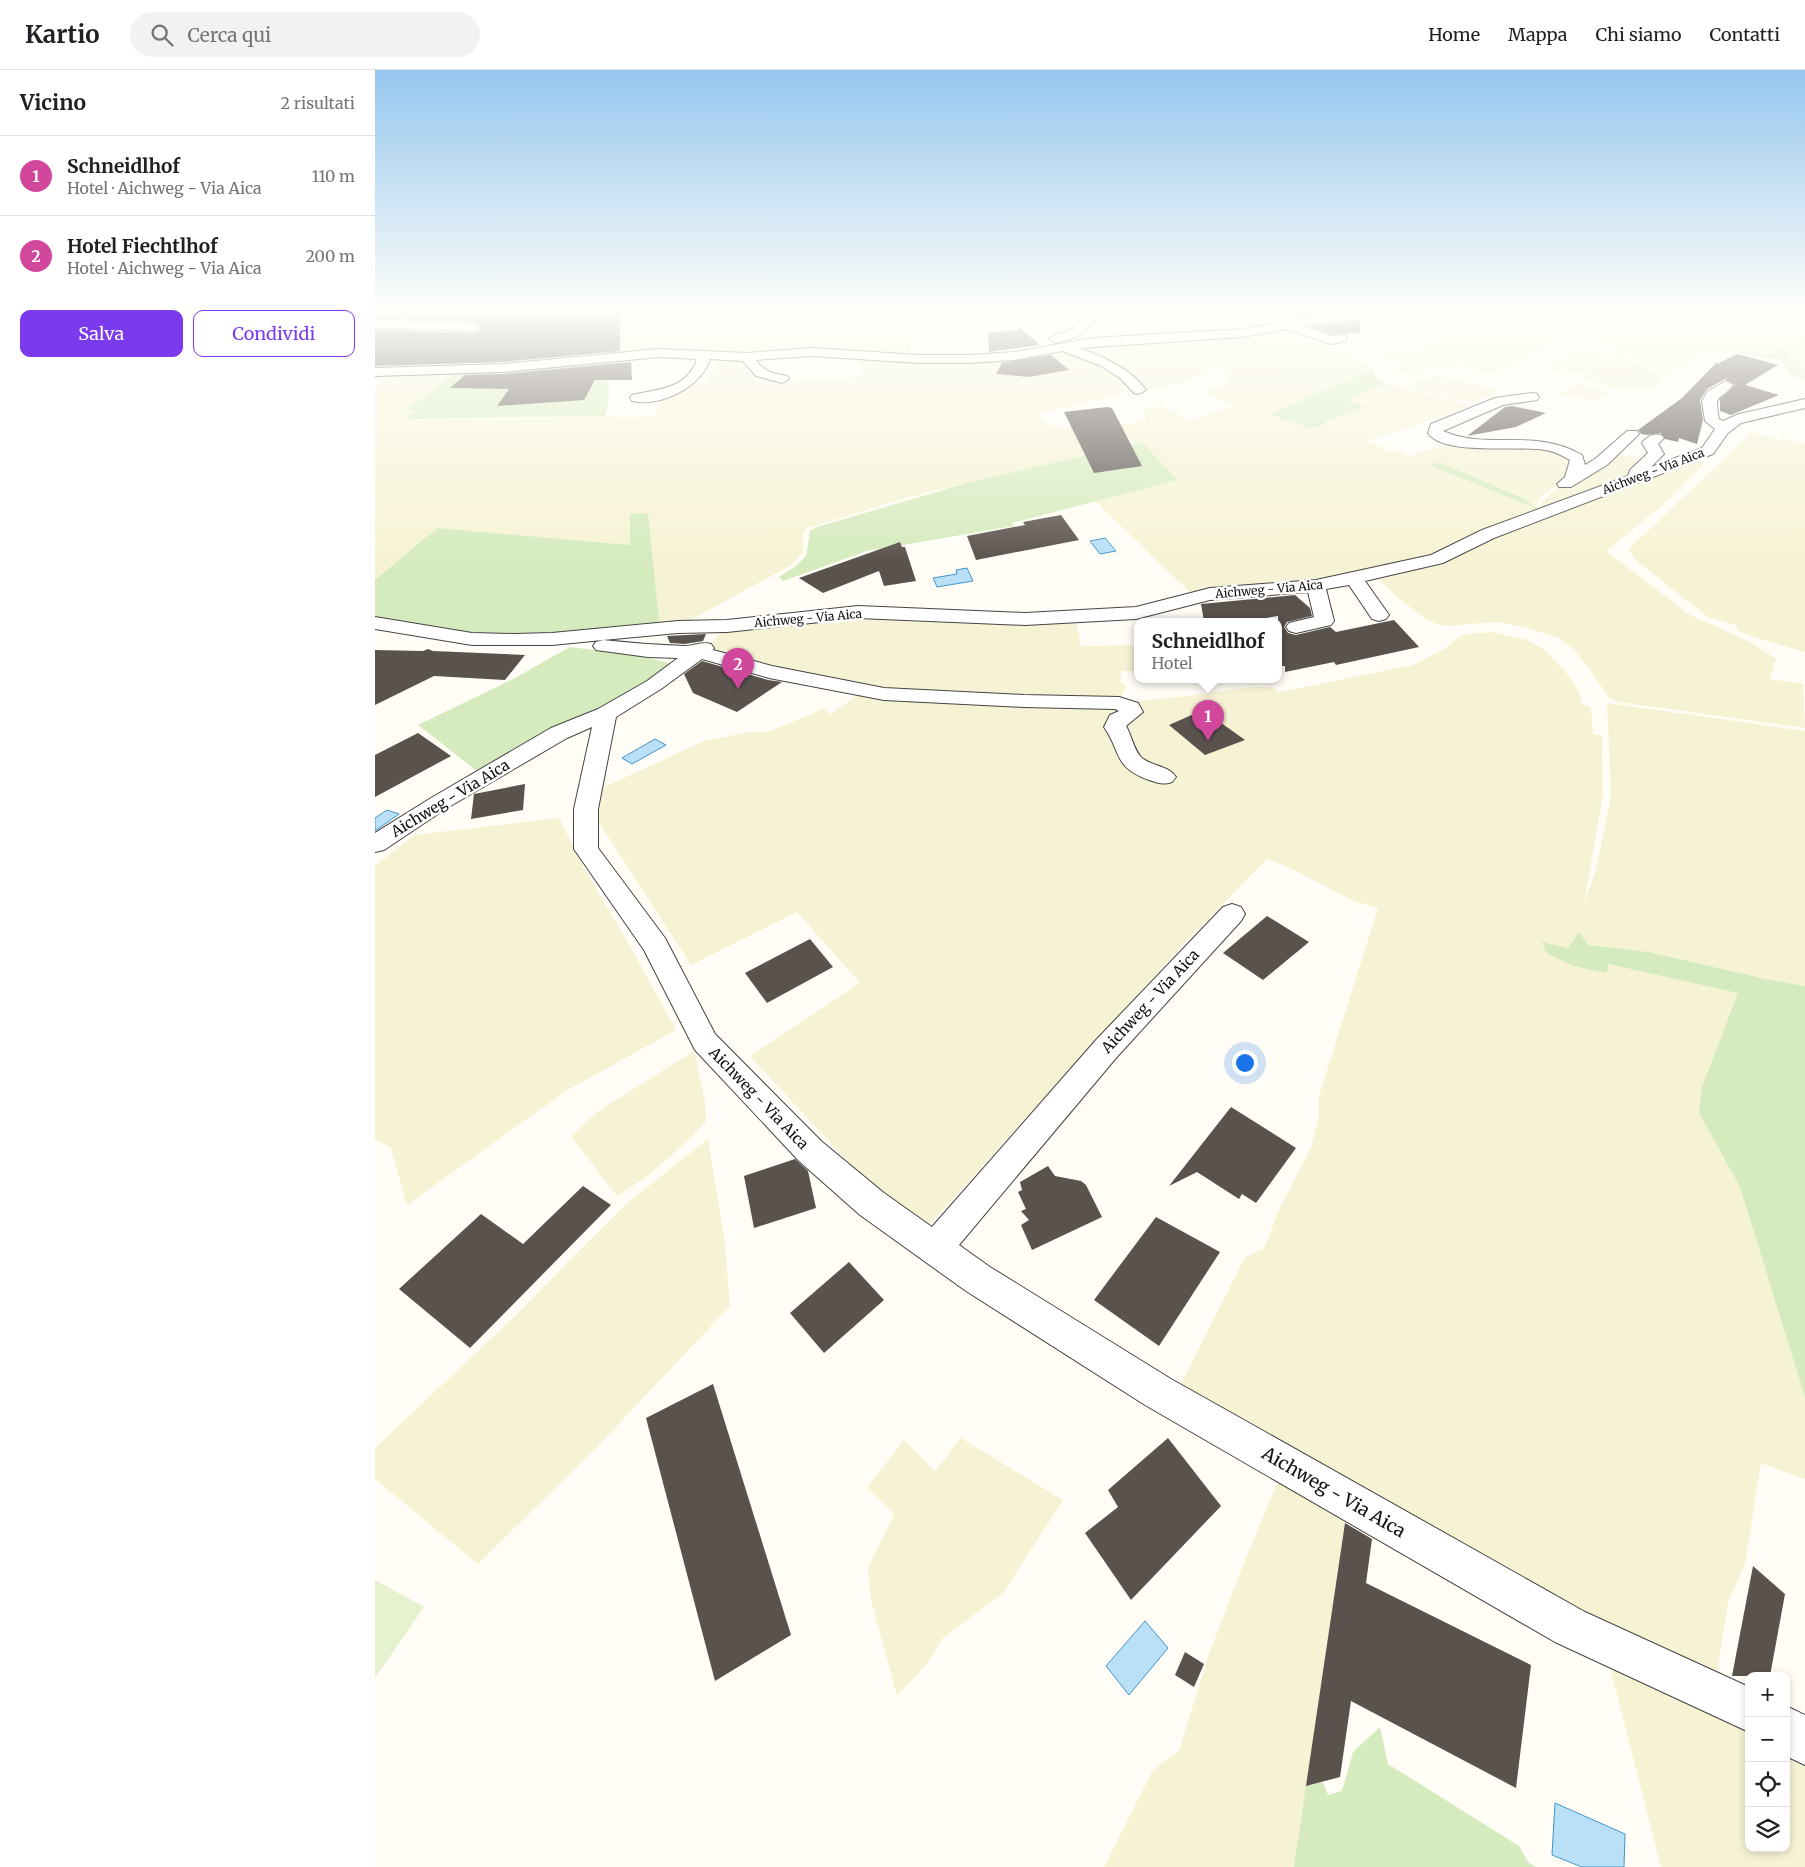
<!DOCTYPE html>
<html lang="it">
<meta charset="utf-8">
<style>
:root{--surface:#fff;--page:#f2f2f2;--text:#202124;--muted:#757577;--line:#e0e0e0;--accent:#7c3aed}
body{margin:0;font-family:Merriweather,serif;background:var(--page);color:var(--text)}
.controls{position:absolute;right:15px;bottom:15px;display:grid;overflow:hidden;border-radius:10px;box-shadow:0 2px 8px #0003}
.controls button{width:45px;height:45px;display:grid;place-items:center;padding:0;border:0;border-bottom:1px solid var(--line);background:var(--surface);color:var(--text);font:25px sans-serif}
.you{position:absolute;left:869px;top:992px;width:18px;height:18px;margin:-12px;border:4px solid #fff;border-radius:50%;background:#1a73e8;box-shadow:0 0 0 8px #1a73e833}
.badge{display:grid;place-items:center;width:32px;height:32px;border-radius:50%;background:var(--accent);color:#fff;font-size:16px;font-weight:700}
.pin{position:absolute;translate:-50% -41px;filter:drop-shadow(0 1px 2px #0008)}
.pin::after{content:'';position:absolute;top:26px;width:18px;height:15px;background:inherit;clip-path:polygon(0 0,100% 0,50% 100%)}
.popup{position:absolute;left:759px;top:548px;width:148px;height:65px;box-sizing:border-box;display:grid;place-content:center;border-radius:10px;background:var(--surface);filter:drop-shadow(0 1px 4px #0005);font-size:16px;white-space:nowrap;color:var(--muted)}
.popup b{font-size:19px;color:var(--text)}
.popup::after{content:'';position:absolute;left:50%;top:100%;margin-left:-10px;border:10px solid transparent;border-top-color:var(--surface)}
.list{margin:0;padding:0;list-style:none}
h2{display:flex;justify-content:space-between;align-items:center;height:65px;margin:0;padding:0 20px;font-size:21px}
h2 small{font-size:16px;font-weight:400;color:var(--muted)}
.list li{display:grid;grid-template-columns:32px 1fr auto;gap:15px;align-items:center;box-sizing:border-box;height:80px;padding:0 20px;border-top:1px solid var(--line)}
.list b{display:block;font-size:19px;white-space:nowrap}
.list p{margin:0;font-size:16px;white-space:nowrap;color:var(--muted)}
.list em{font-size:16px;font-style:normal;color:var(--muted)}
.actions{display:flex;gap:10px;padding:15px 20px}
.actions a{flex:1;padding:11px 0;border:1px solid var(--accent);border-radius:10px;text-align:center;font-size:18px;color:var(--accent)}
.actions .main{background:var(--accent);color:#fff}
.icon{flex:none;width:28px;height:28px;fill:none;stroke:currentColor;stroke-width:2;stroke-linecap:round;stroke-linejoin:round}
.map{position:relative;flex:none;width:1430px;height:1797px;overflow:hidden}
header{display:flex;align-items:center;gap:30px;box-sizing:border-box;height:70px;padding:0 25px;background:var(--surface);border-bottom:1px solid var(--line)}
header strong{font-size:24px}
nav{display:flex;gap:28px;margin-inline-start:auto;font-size:18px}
.search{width:350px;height:45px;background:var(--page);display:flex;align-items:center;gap:12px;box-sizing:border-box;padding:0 18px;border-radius:28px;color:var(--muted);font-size:19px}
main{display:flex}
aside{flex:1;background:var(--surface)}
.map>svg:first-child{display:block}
.farmland{fill:#f6f3d4;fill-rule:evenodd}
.green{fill:#d5ebbd}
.pitch{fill:#e6f2cf}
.water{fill:#b9e0f7;stroke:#3f96cf}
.building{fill:#5a524d}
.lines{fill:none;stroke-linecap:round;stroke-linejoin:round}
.minor-casing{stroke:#444;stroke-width:2}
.minor{fill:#fff;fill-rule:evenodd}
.labels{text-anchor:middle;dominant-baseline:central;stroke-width:5;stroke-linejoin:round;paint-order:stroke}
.far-street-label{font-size:12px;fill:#111;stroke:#fff}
.street-label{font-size:15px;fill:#111;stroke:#fff}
.near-street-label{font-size:18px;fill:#111;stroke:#fff}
</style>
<header>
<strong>Kartio</strong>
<div class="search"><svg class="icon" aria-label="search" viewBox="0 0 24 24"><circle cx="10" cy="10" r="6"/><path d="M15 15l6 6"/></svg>Cerca qui</div>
<nav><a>Home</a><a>Mappa</a><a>Chi siamo</a><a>Contatti</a></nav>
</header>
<main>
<aside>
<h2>Vicino<small>2 risultati</small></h2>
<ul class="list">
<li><span class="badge" style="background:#d1479c">1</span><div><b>Schneidlhof</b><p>Hotel · Aichweg - Via Aica</p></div><em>110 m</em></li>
<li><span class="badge" style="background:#d1479c">2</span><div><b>Hotel Fiechtlhof</b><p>Hotel · Aichweg - Via Aica</p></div><em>200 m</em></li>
</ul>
<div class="actions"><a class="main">Salva</a><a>Condividi</a></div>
</aside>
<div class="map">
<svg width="1430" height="1797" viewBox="0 0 1430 1797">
<rect width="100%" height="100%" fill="#fffdf5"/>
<g class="farmland">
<path d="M 252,241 L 599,241 L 602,260 L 536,264 L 533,289 L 595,289 L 792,266 L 778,246 L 786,241 L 881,241 L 890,255 L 879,263 L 902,263 L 962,278 L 998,299 L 896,344 L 935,358 L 991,337 L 973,331 L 1011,313 L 1096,336 L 991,371 L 1016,382 L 1022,380 L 1034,386 L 1071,375 L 1089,373 L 1172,377 L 1196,390 L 1188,411 L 1163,429 L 1162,438 L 1177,422 L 1226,392 L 1236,382 L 1272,392 L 1261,403 L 1032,497 L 820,527 L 720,431 L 802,410 L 767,372 L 534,427 L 432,458 L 428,464 L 428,482 L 416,495 L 303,557 L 285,559 L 273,443 L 255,444 L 255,475 L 62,458 L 0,510 L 0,317 L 20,302 L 85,300 L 30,339 L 40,340 L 31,349 L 103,350 L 229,346 L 249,349 L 278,346 L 290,325 L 317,313 L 330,313 L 345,289 L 363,289 L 363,297 L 370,297 L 387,314 L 488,307 L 480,285 L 244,286 L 248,253 ZM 846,295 L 856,298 L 847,303 L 856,312 L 828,322 L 859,336 L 814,351 L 788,336 L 769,339 L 770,350 L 752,354 L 683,358 L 681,355 L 673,356 L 660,345 L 764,320 L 782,319 L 813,312 ZM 1053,394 L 1150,429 L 1160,438 L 1054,394 Z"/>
<path d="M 1141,241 L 1216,241 L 1184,269 L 1148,289 L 1113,303 L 1083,293 L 1089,288 L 1074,296 L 1062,294 L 1041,307 L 1018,300 L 1029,292 L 1028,289 L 1009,289 L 1008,285 L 1060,274 L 1056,272 L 1090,253 L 1103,250 L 1109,254 L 1116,255 Z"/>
<path d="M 1239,241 L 1283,241 L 1279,244 L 1288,247 L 1297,247 L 1297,241 L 1430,241 L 1430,306 L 1426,305 L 1409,280 L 1400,286 L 1335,276 L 1294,305 L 1232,275 L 1201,266 L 1210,261 L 1207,259 Z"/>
<path d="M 1075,243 L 1089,246 L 1083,250 L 1085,252 L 1045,272 L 1041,271 L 1052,265 L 1050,257 Z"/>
<path d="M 1208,278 L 1233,285 L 1204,304 L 1186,299 L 1184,302 L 1179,300 L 1174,296 Z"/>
<path d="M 1242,284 L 1286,306 L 1289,310 L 1276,319 L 1263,316 L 1259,318 L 1240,318 L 1203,308 Z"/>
<path d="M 1059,306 L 1084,310 L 1123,321 L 1100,332 L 1087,331 L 1029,316 Z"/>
<path d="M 1205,315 L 1232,322 L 1222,329 L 1179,326 Z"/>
<path d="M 1377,362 L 1405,371 L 1407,368 L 1430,373 L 1430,582 L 1382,568 L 1365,562 L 1360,555 L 1333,547 L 1262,491 L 1255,482 L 1255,478 Z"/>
<path d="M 1326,389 L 1328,393 L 1327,397 L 1295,429 L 1231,481 L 1313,544 L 1375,572 L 1401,589 L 1395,609 L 1428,614 L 1430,658 L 1244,632 L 1234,628 L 1214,598 L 1199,580 L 1184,568 L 1152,558 L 1128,553 L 1114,552 L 1077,556 L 1064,555 L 1052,550 L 1023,528 L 1004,510 L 1069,492 L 1108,475 L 1105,473 Z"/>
<path d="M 447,545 L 701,548 L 706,576 L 763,575 L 763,601 L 747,601 L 745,611 L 751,616 L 744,632 L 509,623 L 326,582 L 352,557 Z"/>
<path d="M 1116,562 L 1152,570 L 1170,580 L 1192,604 L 1204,622 L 1207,634 L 1216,638 L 1218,664 L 1227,666 L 1228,724 L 1209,833 L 1221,800 L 1236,726 L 1232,633 L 1430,661 L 1430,916 L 1395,910 L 1274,882 L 1213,875 L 1193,878 L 1167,872 L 1231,902 L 1233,894 L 1364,923 L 1347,964 L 1324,1043 L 1365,1117 L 1430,1328 L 1430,1409 L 1386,1393 L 1370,1494 L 1353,1532 L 1341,1610 L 1178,1536 L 805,1316 L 870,1187 L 889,1179 L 904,1140 L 936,1078 L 944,1044 L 943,1029 L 1003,838 L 979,831 L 913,797 L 892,789 L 805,878 L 555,1154 L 489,1109 L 375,986 L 485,913 L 422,842 L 316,895 L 223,751 L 227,718 L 329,671 L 374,662 L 393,662 L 448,639 L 456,644 L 484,624 L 548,632 L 744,633 L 804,627 L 876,617 L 895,617 L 905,622 L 1038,595 L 1069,579 L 1087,565 Z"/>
<path d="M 184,748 L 208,796 L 255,876 L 301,960 L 191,1021 L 32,1135 L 16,1078 L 0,1069 L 0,796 L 39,765 Z"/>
<path d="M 319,981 L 330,1032 L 331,1051 L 315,1069 L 271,1107 L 242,1126 L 196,1066 L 222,1042 Z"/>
<path d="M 333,1069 L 350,1174 L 355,1236 L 221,1378 L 103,1494 L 0,1409 L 0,1378 L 140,1246 L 251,1134 Z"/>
<path d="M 586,1368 L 688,1430 L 628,1523 L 568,1568 L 550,1596 L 522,1626 L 496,1530 L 493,1498 L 519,1444 L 492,1418 L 529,1370 L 560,1402 Z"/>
<path d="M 905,1406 L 971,1446 L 920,1797 L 729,1797 L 778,1700 L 804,1681 L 834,1584 L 869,1493 Z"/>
<path d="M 1236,1601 L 1266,1602 L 1374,1642 L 1374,1778 L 1411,1778 L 1411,1659 L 1430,1672 L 1430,1797 L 1286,1797 Z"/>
</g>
<g class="green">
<path d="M 1335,276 L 1400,286 L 1400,277 L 1409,280 L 1426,305 L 1430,306 L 1430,310 L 1417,306 L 1406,290 L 1332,278 Z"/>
<path d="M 233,288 L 234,332 L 230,346 L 30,349 L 40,340 L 30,340 L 85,300 Z"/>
<path d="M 998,299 L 1002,307 L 1011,313 L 973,331 L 992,337 L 949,352 L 952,354 L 935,358 L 895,344 Z"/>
<path d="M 767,372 L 802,410 L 637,453 L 639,456 L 492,481 L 408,511 L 404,507 L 421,496 L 431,486 L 435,461 L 442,457 L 592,413 Z"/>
<path d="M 1066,393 L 1150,429 L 1162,439 L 1052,394 Z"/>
<path d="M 273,443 L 285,559 L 139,570 L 0,553 L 0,510 L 62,458 L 255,475 L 255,444 Z"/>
<path d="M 195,577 L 259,585 L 299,594 L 235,634 L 103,702 L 43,655 L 138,609 Z"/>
<path d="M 1204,862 L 1213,875 L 1274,882 L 1395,910 L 1430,916 L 1430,1328 L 1365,1117 L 1324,1043 L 1327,1017 L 1363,923 L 1233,894 L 1232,903 L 1198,896 L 1171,883 L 1167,872 L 1193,878 Z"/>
<path d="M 1005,1657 L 1013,1694 L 1144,1776 L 1153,1792 L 1161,1797 L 919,1797 L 931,1716 L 948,1712 L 953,1725 L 967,1721 L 978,1682 Z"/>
</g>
<path class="pitch" d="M 0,1510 L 49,1537 L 0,1608 Z"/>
<g class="water">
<path d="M 730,468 L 741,481 L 725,484 L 715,471 Z"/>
<path d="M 592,498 L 598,511 L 562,517 L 558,508 L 582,504 L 581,500 Z"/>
<path d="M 280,669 L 291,675 L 257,694 L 247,688 Z"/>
<path d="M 12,740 L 24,744 L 0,761 L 0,748 Z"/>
<path d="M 770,1551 L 793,1578 L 754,1625 L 731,1596 Z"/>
<path d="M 1180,1733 L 1250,1764 L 1249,1797 L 1207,1797 L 1177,1785 Z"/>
</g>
<g class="building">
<path d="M 141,241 L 246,241 L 245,281 L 128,292 L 0,296 L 0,260 L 99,263 L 107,258 L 99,251 L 0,248 L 0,244 L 117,246 L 121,242 Z"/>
<path d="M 913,241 L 967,241 L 921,248 Z"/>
<path d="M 985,249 L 985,263 L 956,264 L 936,257 Z"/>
<path d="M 644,257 L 665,275 L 614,282 L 613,263 L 643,260 Z"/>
<path d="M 1362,284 L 1403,295 L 1370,315 L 1404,325 L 1356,345 L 1345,341 L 1345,329 L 1360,315 L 1350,309 L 1332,319 L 1325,330 L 1328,350 L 1322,374 L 1304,368 L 1303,372 L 1290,369 L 1286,363 L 1272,365 L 1266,364 L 1263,360 L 1307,328 L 1342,292 L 1342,294 Z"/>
<path d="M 676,285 L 694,300 L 654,307 L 621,304 L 627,293 Z"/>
<path d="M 256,292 L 257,310 L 220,310 L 209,330 L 122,336 L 134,319 L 75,318 L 90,305 L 128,304 Z"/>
<path d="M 1137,336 L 1171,343 L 1141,357 L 1092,366 L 1130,337 Z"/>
<path d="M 732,337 L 737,338 L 767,396 L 719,403 L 689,342 Z"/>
<path d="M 686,445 L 704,470 L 601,490 L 592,466 L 650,455 L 648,452 Z"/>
<path d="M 525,472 L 527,477 L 530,477 L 541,511 L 509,516 L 504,501 L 448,523 L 424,508 Z"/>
<path d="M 920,525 L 935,538 L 937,546 L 912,552 L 909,557 L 913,563 L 921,565 L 955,557 L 961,562 L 1019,550 L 1044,577 L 961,595 L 959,592 L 910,602 L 910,596 L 903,596 L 903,546 L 879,550 L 829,551 L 826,534 Z"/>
<path d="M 331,564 L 328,571 L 310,574 L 295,573 L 292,566 Z"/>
<path d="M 53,579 L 58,581 L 150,585 L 130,610 L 59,606 L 0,635 L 0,580 L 48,581 Z"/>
<path d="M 327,591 L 393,610 L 407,612 L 362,642 L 318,623 L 309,604 Z"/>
<path d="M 828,640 L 870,670 L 830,685 L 794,655 Z"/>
<path d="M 43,663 L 76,686 L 0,727 L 0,685 Z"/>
<path d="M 150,714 L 148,740 L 96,749 L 99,724 Z"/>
<path d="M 892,846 L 934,872 L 888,910 L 848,883 Z"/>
<path d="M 435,869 L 458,897 L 392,933 L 370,903 Z"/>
<path d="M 856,1037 L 921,1078 L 881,1133 L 867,1124 L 864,1129 L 822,1102 L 794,1116 Z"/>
<path d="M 420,1089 L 433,1101 L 441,1138 L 379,1158 L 369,1106 Z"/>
<path d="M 673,1096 L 680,1106 L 706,1111 L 711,1115 L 727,1147 L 657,1180 L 646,1155 L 654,1150 L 646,1141 L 651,1139 L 643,1122 L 647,1120 L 645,1112 Z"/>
<path d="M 208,1116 L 236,1135 L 95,1278 L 24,1219 L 106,1144 L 148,1174 Z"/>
<path d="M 781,1147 L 845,1182 L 784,1276 L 719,1230 Z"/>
<path d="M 474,1192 L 509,1230 L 449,1283 L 415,1243 Z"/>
<path d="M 338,1314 L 416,1565 L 340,1611 L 271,1348 Z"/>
<path d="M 793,1368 L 846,1436 L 756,1530 L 710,1463 L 743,1437 L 733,1420 Z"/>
<path d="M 970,1453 L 997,1469 L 991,1513 L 1156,1595 L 1141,1718 L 976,1631 L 965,1707 L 931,1716 Z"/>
<path d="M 1378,1496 L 1410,1524 L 1395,1606 L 1357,1606 Z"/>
<path d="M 810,1582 L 829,1594 L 819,1617 L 800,1605 Z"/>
</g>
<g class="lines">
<g class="minor-casing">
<g id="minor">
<path d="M 721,241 L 734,241 L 701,267 L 681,273 L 675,269 L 677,266 L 693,261 Z"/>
<path d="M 977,241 L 1003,241 L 997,245 L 928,256 L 957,266 L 970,265 L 972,268 L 970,271 L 956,274 L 912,259 L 868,267 L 704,278 C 729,287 755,298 771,320 L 764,324 L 759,323 L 745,308 L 726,296 L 687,281 L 639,290 L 594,293 L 544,293 L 437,286 L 381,290 C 389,302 398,303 412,306 L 414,309 L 407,313 L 381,306 L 368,291 L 335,289 C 327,317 284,338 257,331 L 255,328 L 257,325 C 283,319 313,319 322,289 L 284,287 L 128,302 L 0,306 L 0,298 L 128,294 L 284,279 L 372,283 L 437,278 L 544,285 L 594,285 L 639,282 L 718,268 L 868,259 Z"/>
<path d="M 0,250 L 99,253 L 105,257 L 99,261 L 0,258 Z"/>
<path d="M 1351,311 L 1358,315 C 1344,333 1339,321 1344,349 L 1348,351 L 1364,344 L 1430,329 L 1430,338 L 1366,353 L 1353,363 L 1338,384 L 1119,468 L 1068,493 L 990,511 L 1014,545 L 1011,549 L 1004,551 L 997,549 L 974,515 L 951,519 L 959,551 L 956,555 L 921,563 L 914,561 L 911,557 L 914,553 L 939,547 L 933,522 L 835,530 L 761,549 L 650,555 L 483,548 L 352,562 L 303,563 L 228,570 C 255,573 282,575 310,576 C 320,576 326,571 336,574 L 339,578 L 338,580 L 397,596 L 509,618 L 649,625 L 744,627 L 763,633 L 768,642 L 751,656 C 757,666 759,681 767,688 C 777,696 794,696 801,707 L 797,712 C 788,715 783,713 774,710 C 738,697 747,683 729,657 L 735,645 L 744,641 L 740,639 L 649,637 L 509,630 L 394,608 L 327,589 L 286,619 L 241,647 L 223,739 L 223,778 L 290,868 L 340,964 L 446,1071 L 509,1123 L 557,1157 L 721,970 L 848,837 L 857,834 L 866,837 L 870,844 L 866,851 L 741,988 L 584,1175 L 615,1197 L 796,1309 L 1210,1542 L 1374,1617 L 1374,1662 L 1180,1572 L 770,1335 L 591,1221 L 485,1145 L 424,1091 L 320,980 L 269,880 L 199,779 L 199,739 L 217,657 L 192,668 L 72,738 L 9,780 L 0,782 L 0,763 L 56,728 L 176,658 L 223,639 L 272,611 L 303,588 L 273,587 L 221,580 L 218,576 L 221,572 L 228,570 L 177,575 L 97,575 L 0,559 L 0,547 L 97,563 L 139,564 L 177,563 L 303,551 L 352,550 L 483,536 L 650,543 L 761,537 L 835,518 L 941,510 L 1056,485 L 1107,460 L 1253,406 L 1255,400 L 1273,383 L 1267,373 C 1272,366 1278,363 1286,365 L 1289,368 L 1283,374 L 1289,384 L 1276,397 L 1327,378 L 1340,359 L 1330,351 L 1327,331 L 1333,321 Z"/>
<path d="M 1157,323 L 1162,324 L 1164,327 L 1162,330 L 1128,335 L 1068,361 C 1113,381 1158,357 1207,385 L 1210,395 L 1220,389 L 1252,361 L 1262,361 L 1264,364 L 1232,395 L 1196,417 L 1184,417 L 1182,414 L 1190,407 L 1195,390 C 1186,385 1179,381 1170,380 C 1143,375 1068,386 1053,363 L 1056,354 L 1120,328 Z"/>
<path d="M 1411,1636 L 1430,1645 L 1430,1695 L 1411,1686 Z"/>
</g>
</g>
<use href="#minor" class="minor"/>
</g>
<linearGradient id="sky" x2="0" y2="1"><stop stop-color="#95c6ee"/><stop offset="0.49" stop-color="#fffefa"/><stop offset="1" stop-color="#fffefa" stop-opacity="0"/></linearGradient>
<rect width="1430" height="492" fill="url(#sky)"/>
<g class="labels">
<g class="far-street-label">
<text transform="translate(1278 401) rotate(-21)">Aichweg - Via Aica</text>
<text transform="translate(894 519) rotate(-5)">Aichweg - Via Aica</text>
<text transform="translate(433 548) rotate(-5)">Aichweg - Via Aica</text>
</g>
<g class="street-label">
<text transform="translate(75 728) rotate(-31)">Aichweg - Via Aica</text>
<text transform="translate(775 931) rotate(-47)">Aichweg - Via Aica</text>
<text transform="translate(384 1028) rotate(46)">Aichweg - Via Aica</text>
</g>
<g class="near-street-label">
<text transform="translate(959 1422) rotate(30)">Aichweg - Via Aica</text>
</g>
</g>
</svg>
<div class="controls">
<button>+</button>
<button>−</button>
<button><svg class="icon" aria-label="locate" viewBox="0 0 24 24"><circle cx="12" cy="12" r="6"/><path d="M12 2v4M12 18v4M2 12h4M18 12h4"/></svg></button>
<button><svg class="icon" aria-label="layers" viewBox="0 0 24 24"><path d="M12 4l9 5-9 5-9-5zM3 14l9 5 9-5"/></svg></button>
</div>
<div class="you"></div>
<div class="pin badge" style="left:833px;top:671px;background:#d1479c">1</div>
<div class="popup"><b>Schneidlhof</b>Hotel</div>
<div class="pin badge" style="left:363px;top:619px;background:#d1479c">2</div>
</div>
</main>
